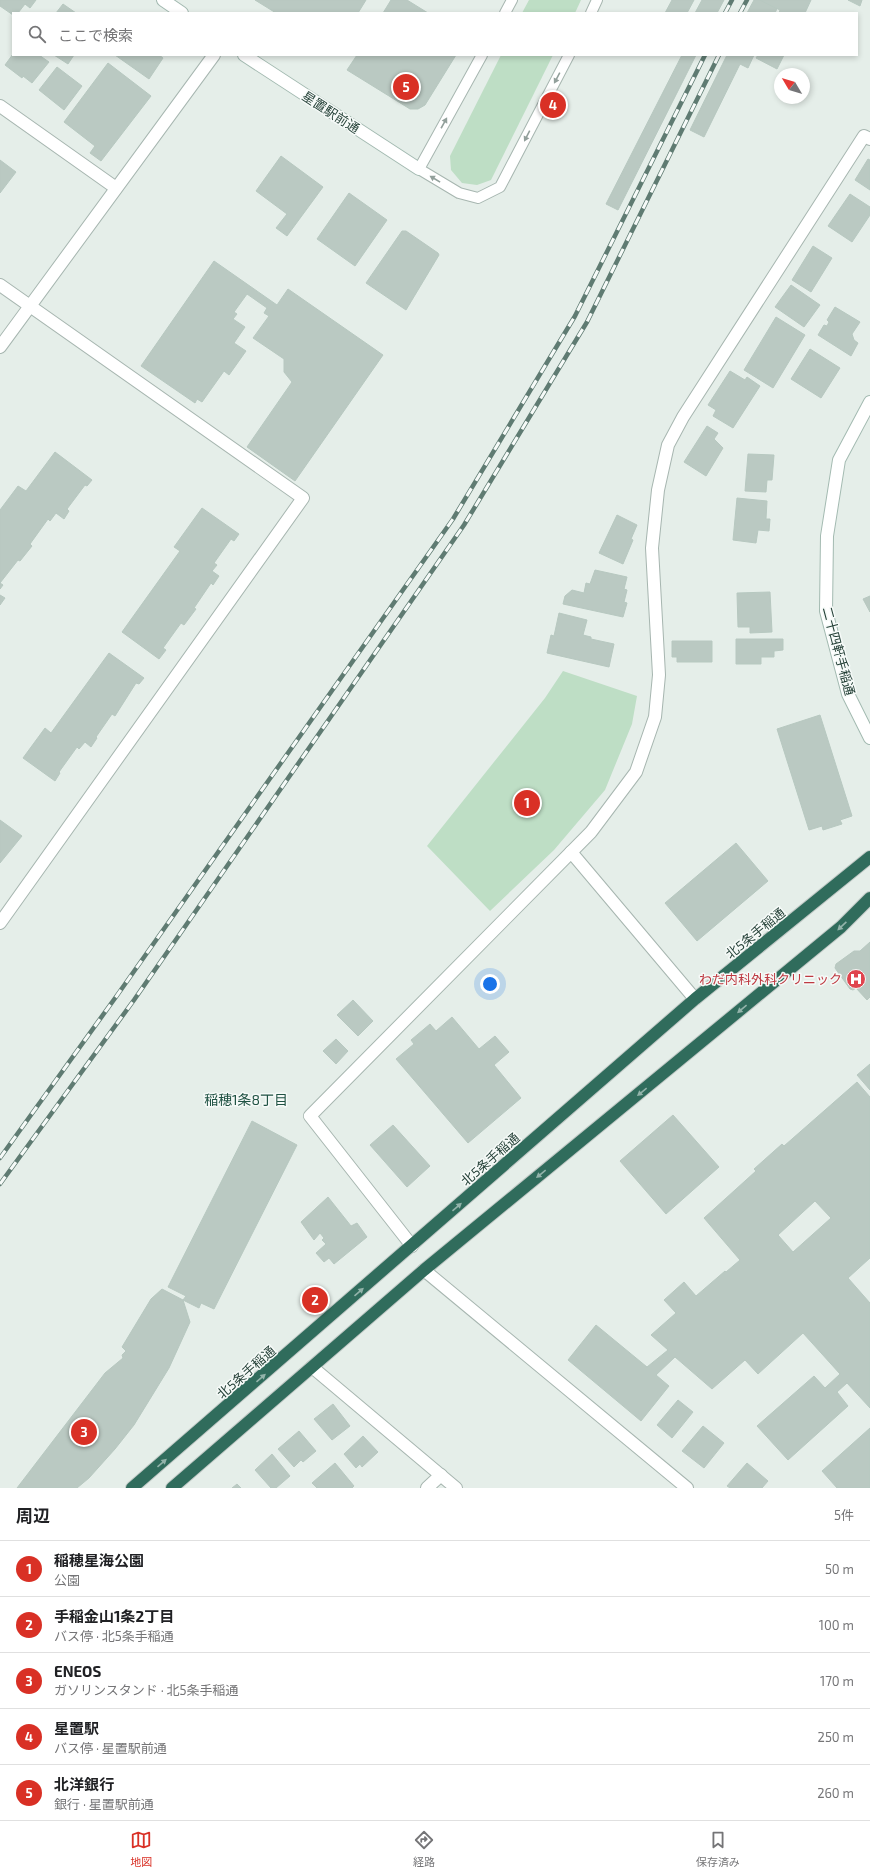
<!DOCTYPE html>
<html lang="ja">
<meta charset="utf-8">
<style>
:root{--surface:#fff;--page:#f2f2f2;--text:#202124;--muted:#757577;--line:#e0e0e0;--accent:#d93025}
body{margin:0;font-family:"Exo 2","Noto Sans JP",sans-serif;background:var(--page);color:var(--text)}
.compass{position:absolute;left:774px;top:68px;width:36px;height:36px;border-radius:50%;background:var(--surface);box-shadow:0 2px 6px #0003;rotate:308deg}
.you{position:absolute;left:490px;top:984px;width:14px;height:14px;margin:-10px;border:3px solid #fff;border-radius:50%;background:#1a73e8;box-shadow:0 0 0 6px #1a73e833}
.badge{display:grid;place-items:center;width:26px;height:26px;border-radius:50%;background:var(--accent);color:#fff;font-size:13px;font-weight:700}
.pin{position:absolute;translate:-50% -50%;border:2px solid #fff;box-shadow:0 1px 4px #0006}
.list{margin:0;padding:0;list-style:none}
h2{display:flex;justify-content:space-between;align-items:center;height:52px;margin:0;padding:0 16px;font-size:17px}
h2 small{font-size:13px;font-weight:400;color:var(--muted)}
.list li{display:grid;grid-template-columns:26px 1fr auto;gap:12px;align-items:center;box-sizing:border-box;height:56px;padding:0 16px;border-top:1px solid var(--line)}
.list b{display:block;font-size:15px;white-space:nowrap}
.list p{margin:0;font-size:13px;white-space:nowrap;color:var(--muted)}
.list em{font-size:13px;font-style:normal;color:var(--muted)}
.icon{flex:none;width:22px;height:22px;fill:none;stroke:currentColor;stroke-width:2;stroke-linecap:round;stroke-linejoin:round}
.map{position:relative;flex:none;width:870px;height:1488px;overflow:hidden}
.search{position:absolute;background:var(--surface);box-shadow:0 2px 6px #0003;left:12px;right:12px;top:12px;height:44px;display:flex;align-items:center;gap:10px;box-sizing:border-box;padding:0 14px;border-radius:0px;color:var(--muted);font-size:15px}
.sheet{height:332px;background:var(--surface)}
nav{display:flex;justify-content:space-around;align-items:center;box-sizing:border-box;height:56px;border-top:1px solid var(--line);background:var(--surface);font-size:11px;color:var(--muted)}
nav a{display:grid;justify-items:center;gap:2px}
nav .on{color:var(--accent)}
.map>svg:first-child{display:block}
.green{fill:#bedec5}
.building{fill:#bac9c2;stroke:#b7c8c0;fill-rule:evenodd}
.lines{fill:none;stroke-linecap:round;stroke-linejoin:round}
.lane-casing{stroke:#a7b6b0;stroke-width:12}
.street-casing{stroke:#a7b6b0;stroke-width:14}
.secondary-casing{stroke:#a3bab1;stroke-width:14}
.highway-casing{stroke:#c2cac7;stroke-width:14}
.lane{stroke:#fff;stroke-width:10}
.street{stroke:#fff;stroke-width:12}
.secondary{stroke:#fff;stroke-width:12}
.highway{stroke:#306c5c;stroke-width:12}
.rail-casing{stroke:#5f7b72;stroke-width:4.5}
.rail{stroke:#f6faf8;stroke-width:3;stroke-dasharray:9;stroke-linecap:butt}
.oneway{fill:#92a09b}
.oneway2{fill:#93b3aa}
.labels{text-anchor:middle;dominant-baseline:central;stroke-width:3;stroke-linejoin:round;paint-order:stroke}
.street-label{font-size:13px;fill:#244037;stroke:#f6faf8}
.health-label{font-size:13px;fill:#be3a42;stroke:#f6faf8;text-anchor:end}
.neighbourhood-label{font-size:14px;fill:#205243;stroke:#f6faf8}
</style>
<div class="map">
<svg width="870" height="1488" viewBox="0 0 870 1488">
<rect width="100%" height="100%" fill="#e5eee9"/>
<g class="green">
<path d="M 529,0 L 581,0 L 575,13 L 522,13 Z"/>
<path d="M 501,55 L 553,55 L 491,180 L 477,185 L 462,183 L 451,170 L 450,156 Z"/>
<path d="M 563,671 L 637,696 L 632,724 L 605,790 L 554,850 L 490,911 L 427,846 L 545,698 Z"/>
</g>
<g class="building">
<path d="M 0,0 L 36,0 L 30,8 L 25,4 L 18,13 L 13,13 L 13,15 L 0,6 Z"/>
<path d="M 255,0 L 366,0 L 358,13 L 276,13 Z"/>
<path d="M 391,0 L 407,0 L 428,13 L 383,13 Z"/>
<path d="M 672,0 L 694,0 L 687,13 L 665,13 Z"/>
<path d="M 702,0 L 724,0 L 717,13 L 695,13 Z"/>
<path d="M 754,0 L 781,0 L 775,13 L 747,13 Z"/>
<path d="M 760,0 L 811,0 L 805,13 L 779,13 L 780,10 Z"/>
<path d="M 848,0 L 862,0 L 860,6 Z"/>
<path d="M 63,4 L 76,13 L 56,13 Z"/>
<path d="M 13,54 L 39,55 L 49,62 L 32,83 L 23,76 L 22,78 L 5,65 Z"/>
<path d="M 54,55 L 74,55 L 68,64 Z"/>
<path d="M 115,55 L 159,55 L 163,58 L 149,79 Z"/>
<path d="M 357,55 L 456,55 L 425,105 L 418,109 L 410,109 L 347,70 Z"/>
<path d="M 682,55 L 696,55 L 618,210 L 606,204 Z"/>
<path d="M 727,55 L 754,55 L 748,68 L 740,64 L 704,137 L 690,130 Z"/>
<path d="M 758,55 L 784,55 L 777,69 L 756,58 Z"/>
<path d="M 108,63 L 151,96 L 101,161 L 90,153 L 95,146 L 64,122 Z"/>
<path d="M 57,67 L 82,86 L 64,110 L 39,90 Z"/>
<path d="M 281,156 L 323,187 L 287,236 L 276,228 L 287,214 L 256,191 Z"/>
<path d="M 868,159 L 870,160 L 870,190 L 855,180 Z"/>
<path d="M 0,160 L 16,172 L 0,193 Z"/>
<path d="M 349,193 L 387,220 L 355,266 L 317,239 Z"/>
<path d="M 850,194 L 870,207 L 870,215 L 852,242 L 828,226 Z"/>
<path d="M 402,231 L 406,231 L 438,253 L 439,255 L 406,310 L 366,283 Z"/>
<path d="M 813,246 L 832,258 L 811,292 L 792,280 Z"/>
<path d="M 214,261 L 277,305 L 288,289 L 383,355 L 295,481 L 247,447 L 292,382 L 284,372 L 284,359 L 253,338 L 269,316 L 264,313 L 267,308 L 247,294 L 234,312 L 237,314 L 233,319 L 245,327 L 234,343 L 246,351 L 229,375 L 224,371 L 202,402 L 197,399 L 195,403 L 141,366 Z"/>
<path d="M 791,285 L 820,305 L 804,327 L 775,307 Z"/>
<path d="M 835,307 L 860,322 L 852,334 L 854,340 L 858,343 L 851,356 L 818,335 L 824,325 L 827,326 L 829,322 L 827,320 Z"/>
<path d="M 776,317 L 805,335 L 773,388 L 744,370 Z"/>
<path d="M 810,349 L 840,368 L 821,398 L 791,379 Z"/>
<path d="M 730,371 L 745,380 L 747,377 L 760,386 L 733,428 L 713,416 L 716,410 L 708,405 Z"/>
<path d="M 707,426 L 718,433 L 714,439 L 723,448 L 706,476 L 684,462 Z"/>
<path d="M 55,452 L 92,480 L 87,486 L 85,485 L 67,509 L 69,511 L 64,519 L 56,513 L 50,521 L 48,519 L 30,544 L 32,546 L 20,561 L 18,560 L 0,583 L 3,585 L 0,589 L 0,510 L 18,486 L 26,491 Z"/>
<path d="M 748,454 L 774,455 L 772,480 L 767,480 L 766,492 L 745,491 Z"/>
<path d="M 737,498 L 767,501 L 766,519 L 770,519 L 769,531 L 758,530 L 756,543 L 733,540 Z"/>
<path d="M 202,508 L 239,534 L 234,541 L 231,539 L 214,563 L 217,565 L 212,571 L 219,576 L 213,585 L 211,583 L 194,608 L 196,609 L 184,625 L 181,623 L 163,648 L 166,650 L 159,659 L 122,632 L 180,551 L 174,547 Z"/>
<path d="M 617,515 L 637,525 L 631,539 L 633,540 L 623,564 L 599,553 Z"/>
<path d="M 595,570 L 627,577 L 624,589 L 627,590 L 624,602 L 627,603 L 623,617 L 563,604 L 565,596 L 572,590 L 584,593 L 586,583 L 590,584 Z"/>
<path d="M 770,592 L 772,632 L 750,633 L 750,627 L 738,627 L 737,593 Z"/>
<path d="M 0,595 L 5,598 L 0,605 Z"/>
<path d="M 870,596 L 870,612 L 863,599 Z"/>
<path d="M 559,613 L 587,620 L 583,635 L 591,637 L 591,639 L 614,644 L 609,667 L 547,653 L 551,635 L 554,636 Z"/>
<path d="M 736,639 L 783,639 L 783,650 L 774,651 L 774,657 L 761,657 L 761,664 L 736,664 Z"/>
<path d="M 672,641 L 712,641 L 712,662 L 677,662 L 677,657 L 672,657 Z"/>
<path d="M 109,653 L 144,678 L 139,684 L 136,683 L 115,716 L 112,714 L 96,737 L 97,738 L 91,747 L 85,742 L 79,749 L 77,747 L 59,772 L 60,773 L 55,781 L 23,758 L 45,728 L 51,733 Z"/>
<path d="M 820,715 L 852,816 L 840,820 L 842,824 L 823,830 L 822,826 L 809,830 L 777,729 Z"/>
<path d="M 0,820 L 22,836 L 0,863 Z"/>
<path d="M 736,843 L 768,881 L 697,941 L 665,903 Z"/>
<path d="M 870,942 L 870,997 L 867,1000 L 856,988 L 853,990 L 850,989 L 835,968 L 836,964 L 854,951 L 860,951 Z"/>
<path d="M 353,1000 L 373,1021 L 358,1036 L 337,1015 Z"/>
<path d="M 452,1017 L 479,1049 L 495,1036 L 509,1052 L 494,1065 L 521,1098 L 468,1143 L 396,1059 L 414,1044 L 411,1040 L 430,1024 L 436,1031 Z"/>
<path d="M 336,1039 L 348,1051 L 336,1064 L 323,1051 Z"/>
<path d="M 870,1064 L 870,1090 L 857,1075 Z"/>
<path d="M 857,1082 L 870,1097 L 870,1258 L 848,1278 L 870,1303 L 870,1408 L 847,1383 L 837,1392 L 848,1406 L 788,1460 L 757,1426 L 814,1376 L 825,1388 L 840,1374 L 803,1333 L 758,1374 L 745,1360 L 712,1389 L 675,1357 L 656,1375 L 669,1386 L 641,1421 L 568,1360 L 596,1325 L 647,1367 L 668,1350 L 651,1335 L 676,1313 L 664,1300 L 684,1282 L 696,1296 L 725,1271 L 726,1272 L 740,1260 L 704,1218 L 756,1171 L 754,1169 L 782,1144 L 784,1146 ZM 815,1201 L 831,1218 L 793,1252 L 778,1235 Z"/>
<path d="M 673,1115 L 719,1167 L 666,1214 L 620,1161 Z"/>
<path d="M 252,1121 L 297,1145 L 214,1309 L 201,1303 L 199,1308 L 183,1300 L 186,1296 L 168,1287 Z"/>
<path d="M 393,1125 L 430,1166 L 407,1187 L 370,1145 Z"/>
<path d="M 328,1197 L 351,1226 L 357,1223 L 367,1237 L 334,1264 L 329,1258 L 324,1262 L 316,1253 L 326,1244 L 322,1240 L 324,1238 L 320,1233 L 314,1240 L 301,1222 Z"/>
<path d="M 162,1289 L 183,1300 L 190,1322 L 169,1368 L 134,1425 L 115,1449 L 89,1478 L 77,1488 L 17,1488 L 105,1373 L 123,1358 L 122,1355 L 126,1351 L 122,1347 L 151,1299 Z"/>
<path d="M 678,1400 L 693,1412 L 672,1438 L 657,1425 Z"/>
<path d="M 333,1404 L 350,1426 L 332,1440 L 314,1419 Z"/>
<path d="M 703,1426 L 724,1443 L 704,1468 L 682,1451 Z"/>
<path d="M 870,1428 L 870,1488 L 837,1488 L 822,1471 Z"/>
<path d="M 299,1431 L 316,1451 L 303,1462 L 301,1460 L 294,1467 L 278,1449 Z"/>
<path d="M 363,1436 L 378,1452 L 362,1467 L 360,1464 L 356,1468 L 344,1454 Z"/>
<path d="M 272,1454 L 290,1476 L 276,1488 L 271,1488 L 255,1470 Z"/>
<path d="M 335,1463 L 354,1486 L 352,1488 L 317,1488 L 312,1483 Z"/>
<path d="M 747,1463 L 768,1481 L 762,1488 L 730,1488 L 727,1486 Z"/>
<path d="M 237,1484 L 241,1488 L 232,1488 Z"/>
</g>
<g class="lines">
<g class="lane-casing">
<g id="lane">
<path d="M 505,13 L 512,0"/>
<path d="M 591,13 L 597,0"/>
<path d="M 482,55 L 419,169 L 459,193 L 478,198 L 500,187 L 569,55"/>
</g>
</g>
<g class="street-casing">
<g id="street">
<path d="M 0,106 L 116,188"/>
<path d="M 0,285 L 303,498 L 0,923"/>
<path d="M 0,347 L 214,55"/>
<path d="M 571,852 L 695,999"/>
<path d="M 412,1246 L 310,1116 L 591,832 L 636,772 L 655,717 L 659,675 L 652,548 L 658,490 L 668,445 L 683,417 L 864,136 L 870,139"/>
<path d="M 424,1270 L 687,1488"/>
<path d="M 312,1367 L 456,1488"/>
<path d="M 427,1488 L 441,1475"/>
</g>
</g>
<g class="secondary-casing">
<g id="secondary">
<path d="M 163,0 L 182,13"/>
<path d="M 244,55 L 419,169"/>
<path d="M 870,402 L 839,460 L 827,536 L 826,611 L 848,694 L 870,738"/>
</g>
</g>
<g class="highway-casing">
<g id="highway">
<path d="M 132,1488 L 695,999 L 870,857"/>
<path d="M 172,1488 L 424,1270 L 841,927 L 870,898"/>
</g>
</g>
<use href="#lane" class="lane"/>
<use href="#street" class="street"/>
<use href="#secondary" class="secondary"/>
<use href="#highway" class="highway"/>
<g class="rail-casing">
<g id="rail">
<path d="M 725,13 L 732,0"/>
<path d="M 740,13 L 747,0"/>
<path d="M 0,1158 L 118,994 L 453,519 L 575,316 L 705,55"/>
<path d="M 0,1184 L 134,1000 L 464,525 L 587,322 L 719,55"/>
</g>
</g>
<use href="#rail" class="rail"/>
</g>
<defs><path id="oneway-solid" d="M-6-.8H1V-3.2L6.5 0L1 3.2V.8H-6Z"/></defs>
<g class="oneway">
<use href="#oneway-solid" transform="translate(557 78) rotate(118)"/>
<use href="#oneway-solid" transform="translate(444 123) rotate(-61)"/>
<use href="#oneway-solid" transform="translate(527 136) rotate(117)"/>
<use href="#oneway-solid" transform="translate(435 179) rotate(-149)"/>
</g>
<g class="oneway2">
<use href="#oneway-solid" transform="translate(842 926) rotate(137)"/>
<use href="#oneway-solid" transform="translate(742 1009) rotate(140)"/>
<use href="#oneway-solid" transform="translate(642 1092) rotate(141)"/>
<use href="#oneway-solid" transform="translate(541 1174) rotate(141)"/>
<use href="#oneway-solid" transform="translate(457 1207) rotate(-41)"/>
<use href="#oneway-solid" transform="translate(359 1292) rotate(-41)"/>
<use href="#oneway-solid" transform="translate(261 1378) rotate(-41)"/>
<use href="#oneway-solid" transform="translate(162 1463) rotate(-41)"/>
</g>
<defs>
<g id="hospital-disc" transform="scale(1)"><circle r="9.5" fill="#e0444e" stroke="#f6faf8"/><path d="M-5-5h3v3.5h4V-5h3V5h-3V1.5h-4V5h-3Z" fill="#fff"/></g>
</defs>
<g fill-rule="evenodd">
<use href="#hospital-disc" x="856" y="979"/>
</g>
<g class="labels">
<g class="street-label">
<text transform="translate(331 112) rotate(33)">星置駅前通</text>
<text transform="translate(839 651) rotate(75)">二十四軒手稲通</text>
<text transform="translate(755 933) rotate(-39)">北5条手稲通</text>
<text transform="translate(490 1159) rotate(-41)">北5条手稲通</text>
<text transform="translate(246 1372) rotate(-41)">北5条手稲通</text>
</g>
<g class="health-label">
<text x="842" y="979">わだ内科外科クリニック</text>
</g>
<g class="neighbourhood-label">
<text x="246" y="1099">稲穂1条8丁目</text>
</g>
</g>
</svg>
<svg class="compass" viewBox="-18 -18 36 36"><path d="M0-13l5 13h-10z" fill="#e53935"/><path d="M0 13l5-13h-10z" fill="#757577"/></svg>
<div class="you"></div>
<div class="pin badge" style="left:527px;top:803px">1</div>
<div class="pin badge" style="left:315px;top:1300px">2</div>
<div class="pin badge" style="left:84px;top:1432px">3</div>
<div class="pin badge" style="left:553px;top:105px">4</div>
<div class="pin badge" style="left:406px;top:87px">5</div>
<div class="search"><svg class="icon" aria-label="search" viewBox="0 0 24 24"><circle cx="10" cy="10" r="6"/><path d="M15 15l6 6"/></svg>ここで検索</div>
</div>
<section class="sheet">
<h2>周辺<small>5件</small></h2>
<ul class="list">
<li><span class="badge">1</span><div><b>稲穂星海公園</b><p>公園</p></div><em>50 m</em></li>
<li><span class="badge">2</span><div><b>手稲金山1条2丁目</b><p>バス停 · 北5条手稲通</p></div><em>100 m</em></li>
<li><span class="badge">3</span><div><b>ENEOS</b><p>ガソリンスタンド · 北5条手稲通</p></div><em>170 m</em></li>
<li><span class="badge">4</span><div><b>星置駅</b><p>バス停 · 星置駅前通</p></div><em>250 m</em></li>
<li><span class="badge">5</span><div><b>北洋銀行</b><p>銀行 · 星置駅前通</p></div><em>260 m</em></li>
</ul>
</section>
<nav>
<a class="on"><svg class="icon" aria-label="map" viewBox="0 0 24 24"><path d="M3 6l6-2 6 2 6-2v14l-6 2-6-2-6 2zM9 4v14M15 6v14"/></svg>地図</a>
<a><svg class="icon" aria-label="directions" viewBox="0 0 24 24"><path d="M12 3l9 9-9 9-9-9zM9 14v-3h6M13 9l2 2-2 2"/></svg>経路</a>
<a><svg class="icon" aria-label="saved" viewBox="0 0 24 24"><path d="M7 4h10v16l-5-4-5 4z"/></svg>保存済み</a>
</nav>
